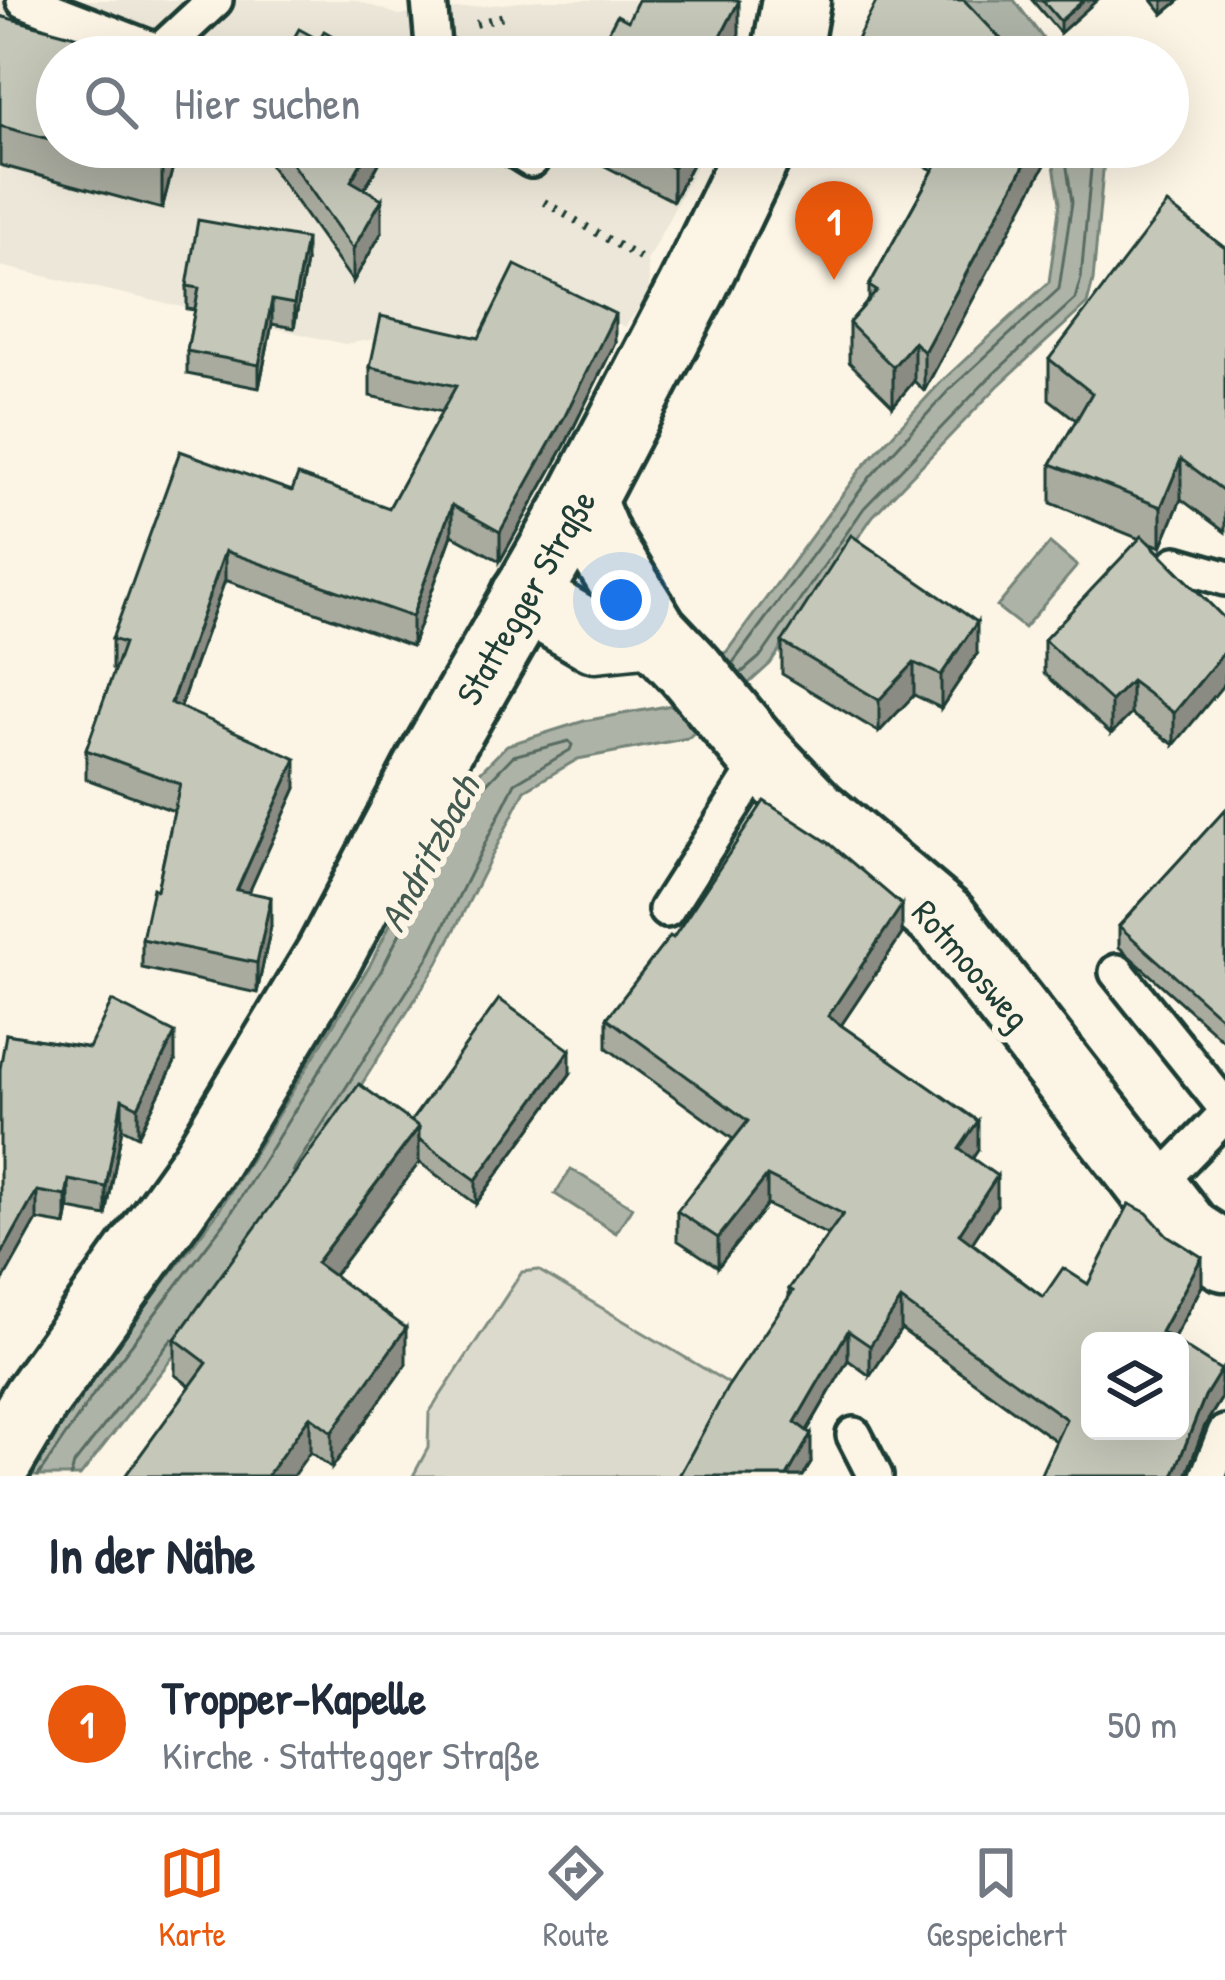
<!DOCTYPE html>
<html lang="de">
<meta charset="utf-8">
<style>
:root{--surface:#fff;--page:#f6f6f7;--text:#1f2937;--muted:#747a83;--line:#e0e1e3;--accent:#ea580c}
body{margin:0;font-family:"Patrick Hand",sans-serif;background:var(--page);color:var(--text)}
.controls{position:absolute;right:36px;bottom:36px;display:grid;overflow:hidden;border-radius:18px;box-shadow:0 12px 48px #0002}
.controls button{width:108px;height:108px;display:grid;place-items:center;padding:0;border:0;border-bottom:3px solid var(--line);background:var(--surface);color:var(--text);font:60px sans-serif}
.you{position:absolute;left:621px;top:600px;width:42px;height:42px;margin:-30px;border:9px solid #fff;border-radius:50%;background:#1a73e8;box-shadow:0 0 0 18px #1a73e833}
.badge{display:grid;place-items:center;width:78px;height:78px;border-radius:50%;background:var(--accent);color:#fff;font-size:39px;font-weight:700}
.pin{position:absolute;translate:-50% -99px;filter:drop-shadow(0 3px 6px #0008)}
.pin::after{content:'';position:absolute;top:63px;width:42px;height:36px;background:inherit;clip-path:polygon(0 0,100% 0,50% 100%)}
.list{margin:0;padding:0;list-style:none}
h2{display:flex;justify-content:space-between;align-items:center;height:156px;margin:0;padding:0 48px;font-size:51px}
h2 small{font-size:39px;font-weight:400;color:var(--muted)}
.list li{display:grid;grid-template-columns:78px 1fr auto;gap:36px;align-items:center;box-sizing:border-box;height:180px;padding:0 48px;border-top:3px solid var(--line)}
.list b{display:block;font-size:45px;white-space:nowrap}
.list p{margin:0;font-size:39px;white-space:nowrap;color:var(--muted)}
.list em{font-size:39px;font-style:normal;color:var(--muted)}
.icon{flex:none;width:66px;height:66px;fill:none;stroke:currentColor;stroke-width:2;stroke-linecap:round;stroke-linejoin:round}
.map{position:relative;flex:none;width:1225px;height:1476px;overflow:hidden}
.search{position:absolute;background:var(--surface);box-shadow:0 12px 48px #0002;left:36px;right:36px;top:36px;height:132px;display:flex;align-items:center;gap:30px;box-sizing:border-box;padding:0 42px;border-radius:66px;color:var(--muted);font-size:45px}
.sheet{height:336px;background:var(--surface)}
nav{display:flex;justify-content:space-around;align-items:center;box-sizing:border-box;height:168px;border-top:3px solid var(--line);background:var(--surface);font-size:33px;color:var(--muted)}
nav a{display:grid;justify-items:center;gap:6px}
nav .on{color:var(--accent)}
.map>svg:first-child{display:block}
.built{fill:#ece7d8}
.green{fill:#dcdacc;stroke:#7e8c80;stroke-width:3}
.water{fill:#aeb3a7;stroke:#758479;stroke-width:3}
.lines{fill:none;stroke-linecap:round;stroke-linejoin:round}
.shore{stroke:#586c62;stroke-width:3}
.lane-casing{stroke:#1f3d34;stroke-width:42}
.street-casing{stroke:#1f3d34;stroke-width:75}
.secondary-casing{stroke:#1f3d34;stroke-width:75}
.path{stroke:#1f3d34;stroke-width:8;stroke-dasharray:3 9;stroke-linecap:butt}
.lane{stroke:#fcf5e5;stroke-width:33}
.street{stroke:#fcf5e5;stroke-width:66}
.secondary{stroke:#fcf5e5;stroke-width:66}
.wall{fill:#a9ab9f;stroke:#1f3d34;stroke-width:3}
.shaded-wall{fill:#8a8b82;stroke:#1f3d34;stroke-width:3}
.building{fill:#c5c7b9;stroke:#1f3d34;stroke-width:3}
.labels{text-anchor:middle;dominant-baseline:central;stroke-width:12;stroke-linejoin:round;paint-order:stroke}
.street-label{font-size:36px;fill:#1f3d34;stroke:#fcf5e5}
.water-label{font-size:39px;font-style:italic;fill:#435a51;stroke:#fcf5e5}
</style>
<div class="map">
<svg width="1225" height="1476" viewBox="0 0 1225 1476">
<rect width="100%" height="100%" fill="#fcf5e5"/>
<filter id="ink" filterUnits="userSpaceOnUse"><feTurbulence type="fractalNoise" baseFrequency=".00833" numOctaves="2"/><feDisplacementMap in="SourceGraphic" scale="24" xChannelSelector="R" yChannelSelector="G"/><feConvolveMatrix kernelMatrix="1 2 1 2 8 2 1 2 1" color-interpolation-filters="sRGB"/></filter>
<g filter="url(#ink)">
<path class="built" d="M 0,0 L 355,0 L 399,15 L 540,0 L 726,0 L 742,35 L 738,57 L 57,57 L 57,147 L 706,147 L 647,261 L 650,293 L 625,327 L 520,274 L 473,361 L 375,339 L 345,344 L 0,266 Z"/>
<path class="green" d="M 538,1270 L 745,1393 L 695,1476 L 413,1476 L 428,1448 L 429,1413 L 522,1272 Z"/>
<g class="water">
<path d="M 927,0 L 1014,0 L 1057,57 L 981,57 Z"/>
<path d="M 1051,147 L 1105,149 L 1093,281 L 1087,304 L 998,386 L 873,516 L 770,664 L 688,738 L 578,759 L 525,790 L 438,963 L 261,1244 L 80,1476 L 24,1476 L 83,1388 L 218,1212 L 370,965 L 450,803 L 507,745 L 584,721 L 672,705 L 728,650 L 861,469 L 941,382 L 1049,282 L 1060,202 Z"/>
<path d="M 1050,543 L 1077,566 L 1024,628 L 997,607 Z"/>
<path d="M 571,1169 L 632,1207 L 616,1233 L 555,1194 Z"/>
</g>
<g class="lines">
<g class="shore">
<path d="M 732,664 L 871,476 L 949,390 L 1059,289 L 1072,202 L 1064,147"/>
<path d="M 740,674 L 762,655 L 864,508 L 990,377 L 1075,299 L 1081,278 L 1093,147"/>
<path d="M 38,1476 L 93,1395 L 228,1218 L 381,971 L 461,810 L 513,756 L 569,741 L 572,745 L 570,750 L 515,783 L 428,958 L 293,1171"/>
<path d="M 71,1476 L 74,1464 L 172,1339"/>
</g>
<g class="lane-casing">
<g id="lane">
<path d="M 24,0 L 159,52 L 215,0"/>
<path d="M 429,0 L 434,57"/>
<path d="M 510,147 L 531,160"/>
<path d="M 1176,564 L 1225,578"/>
<path d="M 666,910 L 763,758"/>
<path d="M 1117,972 L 1225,1107"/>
<path d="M 1153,1189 L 1225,1115"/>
<path d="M 854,1435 L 875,1476"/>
<path d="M 1208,1476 L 1225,1433"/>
</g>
</g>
<g class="street-casing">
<g id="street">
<path d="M 581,501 L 598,541 L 654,632 L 690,670 L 763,758 L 815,812 L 945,921 L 1188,1233 L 1225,1257"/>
<path d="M 525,597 L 595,638 L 654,632"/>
</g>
</g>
<g class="secondary-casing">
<g id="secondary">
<path d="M 786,57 L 796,0"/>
<path d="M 0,1459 L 35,1400 L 203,1165 L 329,956 L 430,764 L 581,501 L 692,288 L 760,147"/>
</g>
</g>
<g class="path">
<path d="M 476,24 L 504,16"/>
<path d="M 448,147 L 469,159"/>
<path d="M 544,202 L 640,258"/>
</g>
<use href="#lane" class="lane"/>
<use href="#street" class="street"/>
<use href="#secondary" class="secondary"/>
</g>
<g class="wall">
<path d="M 1032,0 L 1097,0 L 1060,33 Z"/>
<path d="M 1152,0 L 1180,0 L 1163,14 Z"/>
<path d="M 0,16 L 57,57 L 57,147 L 178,147 L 162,209 L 0,165 Z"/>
<path d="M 252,147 L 388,147 L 365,189 L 382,232 L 353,282 L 270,165 L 270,157 Z"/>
<path d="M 568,147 L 701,147 L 673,201 Z"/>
<path d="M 884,147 L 1053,147 L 924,391 L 914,381 L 893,406 L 849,362 L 849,323 L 869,300 L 869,286 L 933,170 Z"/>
<path d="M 1225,248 L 1225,532 L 1181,499 L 1161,547 L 1149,542 L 1225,619 L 1174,745 L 1131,714 L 1111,734 L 1044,673 L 1044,640 L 1140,539 L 1051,503 L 1051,464 L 1076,420 L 1049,399 L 1049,359 Z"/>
<path d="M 306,262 L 294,328 L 272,324 L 259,388 L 187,374 L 187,351 L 195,310 L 187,309 L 187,286 Z"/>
<path d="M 479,338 L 615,343 L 565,445 L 500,561 L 452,535 L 412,646 L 225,580 L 180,707 L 296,788 L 249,892 L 271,926 L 257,993 L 142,968 L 142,939 L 157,890 L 174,811 L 86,779 L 86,750 L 115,669 L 112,669 L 112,639 L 292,491 L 389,508 L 442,412 L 370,396 L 370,367 Z"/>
<path d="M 782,642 L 977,654 L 941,708 L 914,695 L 879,732 L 782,674 Z"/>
<path d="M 1225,810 L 1225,1042 L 1119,947 L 1119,926 Z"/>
<path d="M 902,934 L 841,1025 L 978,1150 L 972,1159 L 997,1205 L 972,1243 L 1043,1297 L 1088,1284 L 1202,1286 L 1173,1339 L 1221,1399 L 1205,1425 L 1056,1441 L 901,1329 L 870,1376 L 848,1360 L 807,1431 L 811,1463 L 803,1476 L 679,1476 L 789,1297 L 789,1289 L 828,1235 L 767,1205 L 718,1267 L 677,1240 L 677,1211 L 733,1139 L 607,1048 L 607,1018 L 673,938 Z"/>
<path d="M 6,1034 L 175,1062 L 138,1136 L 122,1128 L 106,1216 L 69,1209 L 66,1225 L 37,1220 Z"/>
<path d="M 570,1074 L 476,1204 L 419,1162 L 334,1275 L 406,1364 L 332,1468 L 310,1452 L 190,1386 L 175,1375 L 175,1339 L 411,1121 Z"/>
</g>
<g class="shaded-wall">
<path d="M 1084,0 L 1097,0 L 1060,33 L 1060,21 Z"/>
<path d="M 1165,0 L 1180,0 L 1163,14 L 1163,2 Z"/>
<path d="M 739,1 L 739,34 L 727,57 L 710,57 Z"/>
<path d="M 168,147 L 178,147 L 162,209 L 162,169 Z"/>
<path d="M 370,147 L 388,147 L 351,213 L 351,181 Z"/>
<path d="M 684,147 L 701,147 L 673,201 L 673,168 Z"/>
<path d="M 1034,147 L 1053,147 L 1053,150 L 924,391 L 924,352 Z"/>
<path d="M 382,199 L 382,232 L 353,282 L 353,249 Z"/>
<path d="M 306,239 L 306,262 L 294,328 L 294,304 Z"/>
<path d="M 272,300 L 272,324 L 259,388 L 259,365 Z"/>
<path d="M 615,314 L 615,343 L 565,445 L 500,561 L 500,532 Z"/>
<path d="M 914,342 L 914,381 L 893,406 L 893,367 Z"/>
<path d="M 1181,459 L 1181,499 L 1161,547 L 1161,507 Z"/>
<path d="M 452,505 L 452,535 L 412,646 L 412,617 Z"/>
<path d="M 225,551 L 225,580 L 171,732 L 171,703 Z"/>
<path d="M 977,622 L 977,654 L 941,708 L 941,675 Z"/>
<path d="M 1225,651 L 1225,683 L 1174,745 L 1174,713 Z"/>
<path d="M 914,663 L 914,695 L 879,732 L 879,700 Z"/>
<path d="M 1131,681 L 1131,714 L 1111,734 L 1111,701 Z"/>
<path d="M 296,759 L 296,788 L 237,919 L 237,890 Z"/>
<path d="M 271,897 L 271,926 L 257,993 L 257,963 Z"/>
<path d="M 902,905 L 902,934 L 828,1045 L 828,1016 Z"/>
<path d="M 175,1033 L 175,1062 L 138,1136 L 138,1107 Z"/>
<path d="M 570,1050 L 570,1074 L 476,1204 L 476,1180 Z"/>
<path d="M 122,1099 L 122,1128 L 106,1216 L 106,1187 Z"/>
<path d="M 978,1121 L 978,1150 L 959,1179 L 959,1149 Z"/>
<path d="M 419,1127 L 419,1163 L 316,1299 L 316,1263 Z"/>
<path d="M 767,1176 L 767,1205 L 718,1267 L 718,1238 Z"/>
<path d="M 997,1176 L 997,1205 L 959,1263 L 959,1234 Z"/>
<path d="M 69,1180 L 69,1209 L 66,1225 L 66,1196 Z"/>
<path d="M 37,1191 L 37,1220 L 0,1286 L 0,1257 Z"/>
<path d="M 1202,1257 L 1202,1286 L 1172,1341 L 1161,1332 Z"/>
<path d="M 901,1300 L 901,1329 L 870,1376 L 870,1346 Z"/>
<path d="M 406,1328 L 406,1364 L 332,1468 L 332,1432 Z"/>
<path d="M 848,1331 L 848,1360 L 795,1451 L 795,1422 Z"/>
<path d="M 1221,1370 L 1221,1399 L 1205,1425 L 1186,1476 L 1173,1476 L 1205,1396 Z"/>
<path d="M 310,1416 L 310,1452 L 293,1476 L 267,1476 Z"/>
<path d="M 811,1434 L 811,1463 L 803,1476 L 787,1476 Z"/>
</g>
<g class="building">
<path d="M 638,0 L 737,0 L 739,1 L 710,57 L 595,57 L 617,15 L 628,21 Z"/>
<path d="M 877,0 L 964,0 L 1018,57 L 848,57 Z"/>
<path d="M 1042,0 L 1084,0 L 1060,21 Z"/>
<path d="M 0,16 L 154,57 L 57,57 L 57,141 L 0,126 Z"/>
<path d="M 299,29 L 319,40 L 324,31 L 370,57 L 283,57 Z"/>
<path d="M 79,147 L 168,147 L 162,169 Z"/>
<path d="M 280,147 L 370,147 L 351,181 L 382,199 L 353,249 Z"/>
<path d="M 631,147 L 684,147 L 673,168 Z"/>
<path d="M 946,147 L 1034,147 L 924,352 L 914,342 L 893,367 L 849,323 L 877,291 L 869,286 Z"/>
<path d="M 1167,204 L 1225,248 L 1225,492 L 1181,459 L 1161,507 L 1051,464 L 1092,393 L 1049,359 Z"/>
<path d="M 198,220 L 306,239 L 294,304 L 272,300 L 259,365 L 187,351 L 199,288 L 187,286 Z"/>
<path d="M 515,265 L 615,314 L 565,416 L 500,532 L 452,505 L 412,617 L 225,551 L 171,703 L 296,759 L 237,890 L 271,897 L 257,963 L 142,939 L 153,888 L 157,890 L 180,784 L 86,750 L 124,643 L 112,639 L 180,451 L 292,491 L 298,475 L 389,508 L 456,386 L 370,367 L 381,316 L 479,338 Z"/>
<path d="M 851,535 L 977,622 L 941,675 L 914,663 L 879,700 L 782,642 Z"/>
<path d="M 1142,536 L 1225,619 L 1225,651 L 1174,713 L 1131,681 L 1111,701 L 1044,640 Z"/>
<path d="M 764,801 L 829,843 L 902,905 L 828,1016 L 978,1121 L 959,1149 L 997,1176 L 959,1234 L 1043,1297 L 1063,1268 L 1088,1284 L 1129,1204 L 1147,1213 L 1167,1235 L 1202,1257 L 1161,1332 L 1176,1341 L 1090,1341 L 1090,1431 L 1180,1431 L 1180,1344 L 1221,1370 L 1205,1396 L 1173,1476 L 1040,1476 L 1066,1419 L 901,1300 L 870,1346 L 848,1331 L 795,1422 L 811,1434 L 787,1476 L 679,1476 L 727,1388 L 793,1291 L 789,1289 L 843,1214 L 767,1176 L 718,1238 L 677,1211 L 748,1121 L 607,1018 L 670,936 L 673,938 Z"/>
<path d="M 1225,810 L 1225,1021 L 1119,926 Z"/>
<path d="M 499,999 L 570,1050 L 476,1180 L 419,1139 L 419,1127 L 411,1121 Z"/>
<path d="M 112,1001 L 175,1033 L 138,1107 L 122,1099 L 106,1187 L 69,1180 L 66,1196 L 37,1191 L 0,1257 L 0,1069 L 6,1034 L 89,1048 Z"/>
<path d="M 359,1084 L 419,1127 L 316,1263 L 406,1328 L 332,1432 L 310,1416 L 267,1476 L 125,1476 L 207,1363 L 175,1339 Z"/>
</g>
</g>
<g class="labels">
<g class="street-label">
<text transform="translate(525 597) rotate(-60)">Stattegger Straße</text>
<text transform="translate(972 964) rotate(49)">Rotmoosweg</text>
</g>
<g class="water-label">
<text transform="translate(428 853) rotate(-62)">Andritzbach</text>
</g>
</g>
</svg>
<div class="controls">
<button><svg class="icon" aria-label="layers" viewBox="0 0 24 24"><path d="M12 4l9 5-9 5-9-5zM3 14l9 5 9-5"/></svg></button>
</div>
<div class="you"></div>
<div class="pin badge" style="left:834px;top:280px">1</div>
<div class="search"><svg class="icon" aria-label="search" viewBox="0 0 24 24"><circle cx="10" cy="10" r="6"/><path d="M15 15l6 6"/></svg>Hier suchen</div>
</div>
<section class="sheet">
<h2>In der Nähe<small></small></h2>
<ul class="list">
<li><span class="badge">1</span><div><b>Tropper-Kapelle</b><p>Kirche · Stattegger Straße</p></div><em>50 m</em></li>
</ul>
</section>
<nav>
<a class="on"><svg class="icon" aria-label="map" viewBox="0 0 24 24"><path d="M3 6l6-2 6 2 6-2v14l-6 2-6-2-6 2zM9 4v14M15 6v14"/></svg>Karte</a>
<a><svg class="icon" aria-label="directions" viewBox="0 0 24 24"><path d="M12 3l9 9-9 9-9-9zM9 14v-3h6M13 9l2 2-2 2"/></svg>Route</a>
<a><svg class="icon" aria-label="saved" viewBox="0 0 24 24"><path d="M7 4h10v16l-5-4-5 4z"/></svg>Gespeichert</a>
</nav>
